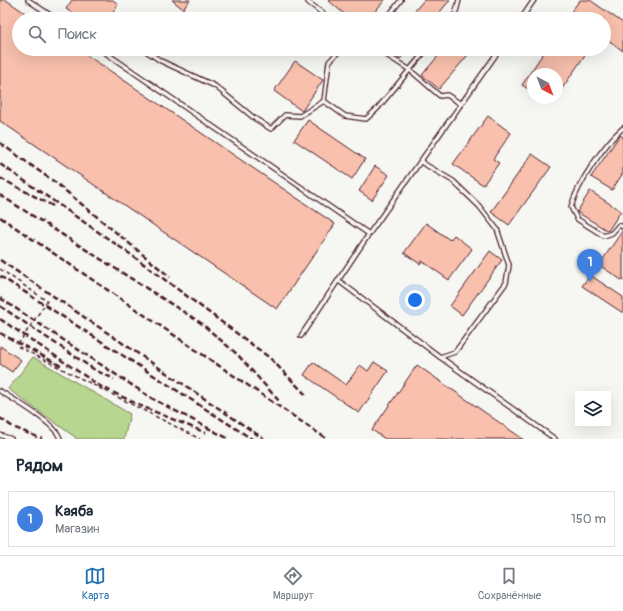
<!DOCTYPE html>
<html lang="ru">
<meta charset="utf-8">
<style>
:root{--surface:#fff;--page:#f6f6f7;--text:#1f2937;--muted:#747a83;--line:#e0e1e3;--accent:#1f6fb2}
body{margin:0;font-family:Pangolin,sans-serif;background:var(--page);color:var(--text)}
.controls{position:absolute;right:12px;bottom:12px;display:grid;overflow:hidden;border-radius:0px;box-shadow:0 4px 16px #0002}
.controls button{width:36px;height:36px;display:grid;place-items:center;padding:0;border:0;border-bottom:1px solid var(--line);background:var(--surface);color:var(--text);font:20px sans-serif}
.compass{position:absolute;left:527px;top:68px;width:36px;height:36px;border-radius:50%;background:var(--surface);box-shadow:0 4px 16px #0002;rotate:138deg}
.you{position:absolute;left:415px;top:300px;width:14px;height:14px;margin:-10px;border:3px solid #fff;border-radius:50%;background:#1a73e8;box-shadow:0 0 0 6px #1a73e833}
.badge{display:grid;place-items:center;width:26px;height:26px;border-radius:50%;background:var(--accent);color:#fff;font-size:13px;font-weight:700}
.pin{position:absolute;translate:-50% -33px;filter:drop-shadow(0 1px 2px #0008)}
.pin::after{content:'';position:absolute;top:21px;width:14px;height:12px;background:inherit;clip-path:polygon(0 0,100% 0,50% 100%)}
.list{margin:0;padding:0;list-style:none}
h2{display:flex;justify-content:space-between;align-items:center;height:52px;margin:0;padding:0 16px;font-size:17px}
h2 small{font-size:13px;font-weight:400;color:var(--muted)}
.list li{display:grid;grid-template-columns:26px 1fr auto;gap:12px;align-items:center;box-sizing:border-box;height:56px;margin:0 8px 8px;padding:0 8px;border:1px solid var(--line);border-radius:0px}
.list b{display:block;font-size:15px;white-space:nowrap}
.list p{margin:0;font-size:13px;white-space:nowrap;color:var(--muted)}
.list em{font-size:13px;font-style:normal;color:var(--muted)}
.icon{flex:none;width:22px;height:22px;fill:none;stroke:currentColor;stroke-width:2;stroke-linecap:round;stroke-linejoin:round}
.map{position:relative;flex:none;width:623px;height:439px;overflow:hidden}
.search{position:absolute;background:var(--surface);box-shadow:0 4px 16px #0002;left:12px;right:12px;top:12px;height:44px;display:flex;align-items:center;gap:10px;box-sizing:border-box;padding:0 14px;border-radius:22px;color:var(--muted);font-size:15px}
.sheet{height:116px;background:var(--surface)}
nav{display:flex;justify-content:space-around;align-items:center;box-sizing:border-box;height:56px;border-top:1px solid var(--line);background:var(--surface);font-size:11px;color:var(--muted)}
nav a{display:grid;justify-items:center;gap:2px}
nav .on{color:var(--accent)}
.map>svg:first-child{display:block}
.green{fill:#b7d68f;stroke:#807a5d}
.building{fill:#f8c0ad;stroke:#4a1f2b}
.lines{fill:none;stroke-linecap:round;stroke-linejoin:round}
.service-casing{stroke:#4a1f2b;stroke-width:6}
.path{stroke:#4a1f2b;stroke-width:1.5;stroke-dasharray:4 3;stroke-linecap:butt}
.service{stroke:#f6f6f2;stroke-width:3.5}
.rail{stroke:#4a1f2b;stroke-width:2.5;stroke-dasharray:6 3;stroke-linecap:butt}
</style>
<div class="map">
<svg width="623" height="439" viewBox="0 0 623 439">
<rect width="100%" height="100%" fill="#f6f6f2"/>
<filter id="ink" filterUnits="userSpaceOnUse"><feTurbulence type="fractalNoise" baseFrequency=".025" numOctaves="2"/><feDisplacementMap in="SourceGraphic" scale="8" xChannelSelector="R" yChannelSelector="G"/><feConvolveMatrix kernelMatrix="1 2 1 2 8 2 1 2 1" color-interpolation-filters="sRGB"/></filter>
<g filter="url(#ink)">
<path class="green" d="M 33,357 L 130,414 L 124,439 L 76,439 L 75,437 L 8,389 Z"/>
<g class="building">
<path d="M 0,0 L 6,0 L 34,19 L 19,19 L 19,49 L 78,49 L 335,224 L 277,309 L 0,121 Z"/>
<path d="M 72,0 L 113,0 L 118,4 L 109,19 L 82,19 L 66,9 Z"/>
<path d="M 172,0 L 190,0 L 183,9 Z"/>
<path d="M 328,0 L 385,0 L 368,19 L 350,19 Z"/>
<path d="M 424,0 L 450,0 L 434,19 L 408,19 Z"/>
<path d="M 580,0 L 590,0 L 623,23 L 623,51 L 604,37 L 604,19 L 579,19 L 570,13 Z"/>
<path d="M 388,49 L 409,49 L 400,59 Z"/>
<path d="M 444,49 L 473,49 L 439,89 L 422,75 Z"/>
<path d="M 546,49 L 589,49 L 557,96 L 557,74 L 533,74 L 533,92 L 522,85 Z"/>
<path d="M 295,61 L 323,80 L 302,111 L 274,91 Z"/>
<path d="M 488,116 L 511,133 L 493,159 L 499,163 L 483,185 L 453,164 Z"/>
<path d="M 308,120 L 365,159 L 352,179 L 294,140 Z"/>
<path d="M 620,135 L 623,137 L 623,173 L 612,190 L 591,177 Z"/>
<path d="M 532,154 L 551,167 L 509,225 L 491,212 Z"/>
<path d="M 375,166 L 389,175 L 372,200 L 359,191 Z"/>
<path d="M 590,191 L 621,211 L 608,231 L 577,212 Z"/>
<path d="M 426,223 L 450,240 L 454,235 L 472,249 L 449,280 L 422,261 L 420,264 L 404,253 Z"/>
<path d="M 623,230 L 623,281 L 599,265 Z"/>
<path d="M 490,251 L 502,260 L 462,315 L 450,306 Z"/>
<path d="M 590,275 L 623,297 L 623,313 L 582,286 Z"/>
<path d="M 0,346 L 21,360 L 12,372 L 0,364 Z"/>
<path d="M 313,362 L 346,385 L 360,365 L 368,371 L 374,362 L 388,371 L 359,413 L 304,375 Z"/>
<path d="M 417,365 L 523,439 L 385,439 L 372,430 Z"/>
</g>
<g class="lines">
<g class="service-casing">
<g id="service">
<path d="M 28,0 L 56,19"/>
<path d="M 308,0 L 308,2 L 330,19"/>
<path d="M 386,19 L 401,0"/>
<path d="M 454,19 L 459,0"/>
<path d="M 521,19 L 534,0"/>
<path d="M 100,49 L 369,234"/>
<path d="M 143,49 L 161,61 L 215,86 L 254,118 L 271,129 L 285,115 L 300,116 L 324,101"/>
<path d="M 341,49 L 329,62 L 324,101 L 345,116 L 366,119 L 377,109 L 427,49"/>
<path d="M 377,49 L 410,70 L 440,96 L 447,95 L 461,104"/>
<path d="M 623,128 C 604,144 578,183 571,207 L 577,219 L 604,236 L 612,233 L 619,225 L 623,227"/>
<path d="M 421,162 L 453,181 L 479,206 L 497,229 L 509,265 L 506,283 L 455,352 L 440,357"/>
<path d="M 339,281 L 440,357 L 555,439"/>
<path d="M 301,336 L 369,234 L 500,49"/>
<path d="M 0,391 C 14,400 57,424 60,439"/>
<path d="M 0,435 L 11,439"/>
</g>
</g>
<path class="path" d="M 0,269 L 47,301 L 17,346 L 200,439"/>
<use href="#service" class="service"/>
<g class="rail">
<path d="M 0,143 L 56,183 L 170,277"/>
<path d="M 0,164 L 133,256 L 270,358 L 306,395"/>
<path d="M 0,178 L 55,207"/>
<path d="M 0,195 L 201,323 L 238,355 L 279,401"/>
<path d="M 0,217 L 327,439"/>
<path d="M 0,260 L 264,439"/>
<path d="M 0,276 L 252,439"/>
<path d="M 0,298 L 153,399 L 229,439"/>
<path d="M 0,306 L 95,370 L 114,379"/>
<path d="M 0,319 L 100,386 L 141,406 L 206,433"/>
<path d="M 0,333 L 63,367"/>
<path d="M 0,418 L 13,427 L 42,439"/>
</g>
</g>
</g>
</svg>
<div class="controls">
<button><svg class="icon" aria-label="layers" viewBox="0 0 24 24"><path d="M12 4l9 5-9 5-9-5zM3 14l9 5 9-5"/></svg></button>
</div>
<svg class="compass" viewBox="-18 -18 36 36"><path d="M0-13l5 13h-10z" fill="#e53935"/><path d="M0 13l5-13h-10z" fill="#747a83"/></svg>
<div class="you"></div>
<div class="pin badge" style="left:590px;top:282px;background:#3f7fe0">1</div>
<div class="search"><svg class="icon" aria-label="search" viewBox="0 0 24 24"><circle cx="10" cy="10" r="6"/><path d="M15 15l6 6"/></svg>Поиск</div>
</div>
<section class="sheet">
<h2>Рядом<small></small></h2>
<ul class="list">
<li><span class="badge" style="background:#3f7fe0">1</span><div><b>Каяба</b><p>Магазин</p></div><em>150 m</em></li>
</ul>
</section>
<nav>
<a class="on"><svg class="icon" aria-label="map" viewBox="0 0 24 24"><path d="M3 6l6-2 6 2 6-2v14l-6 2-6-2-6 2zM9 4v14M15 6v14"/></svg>Карта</a>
<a><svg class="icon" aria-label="directions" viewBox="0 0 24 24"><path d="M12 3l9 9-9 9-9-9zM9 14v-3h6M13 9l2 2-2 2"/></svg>Маршрут</a>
<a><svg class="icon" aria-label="saved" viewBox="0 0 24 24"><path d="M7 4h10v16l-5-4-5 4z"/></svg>Сохранённые</a>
</nav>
